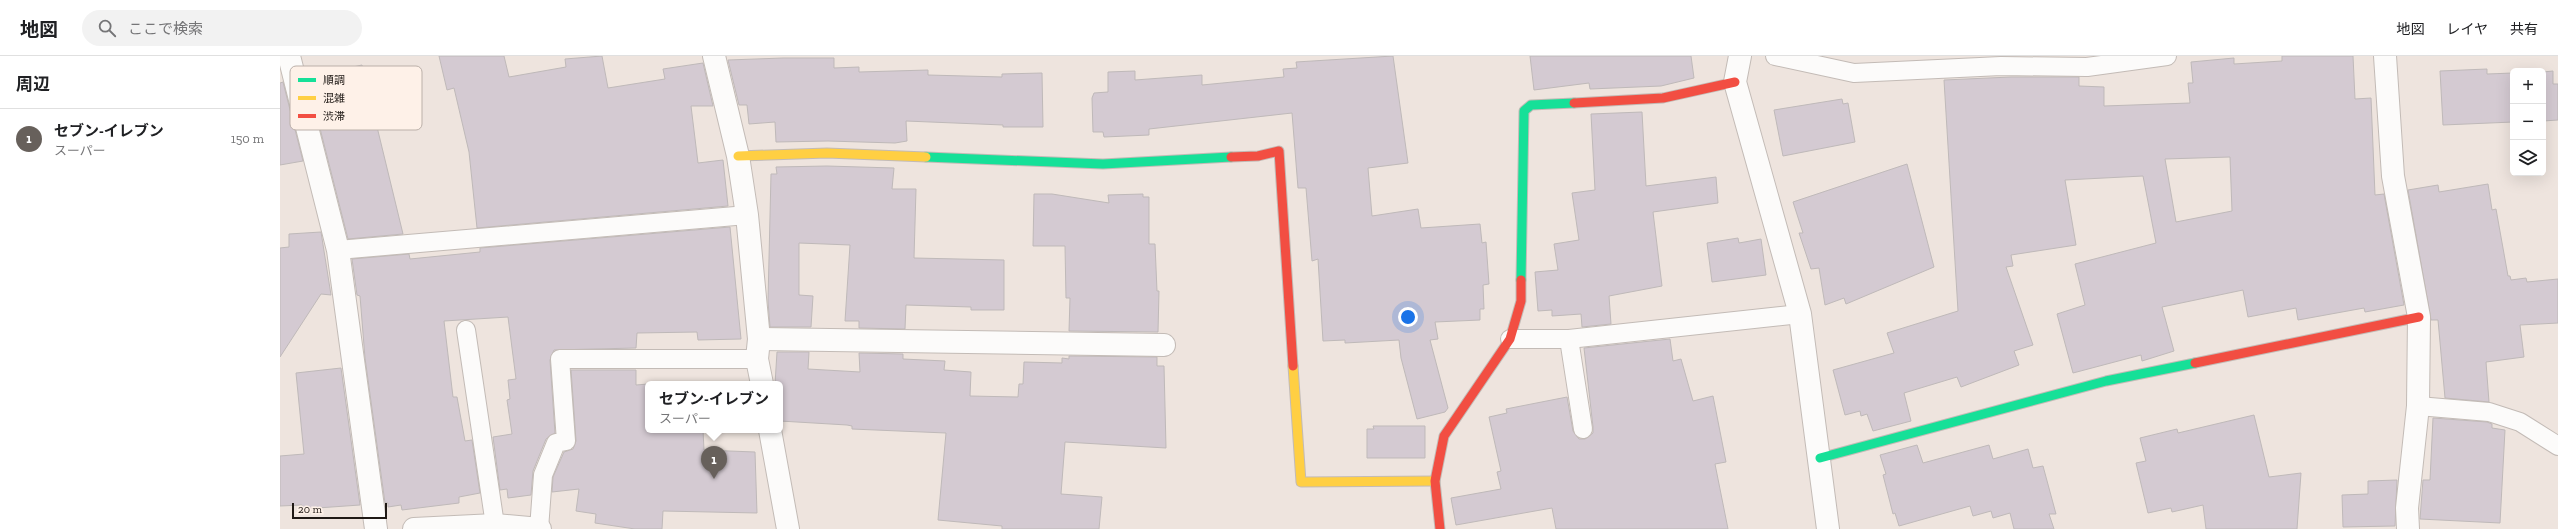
<!DOCTYPE html>
<html lang="ja">
<meta charset="utf-8">
<style>
:root{--surface:#fff;--page:#f2f2f2;--text:#202124;--muted:#757577;--line:#e0e0e0;--accent:#67605b}
body{margin:0;font-family:"Zilla Slab","Noto Sans JP",serif;background:var(--page);color:var(--text)}
.controls{position:absolute;right:12px;top:12px;display:grid;overflow:hidden;border-radius:6px;box-shadow:0 4px 16px #0002}
.controls button{width:36px;height:36px;display:grid;place-items:center;padding:0;border:0;border-bottom:1px solid var(--line);background:var(--surface);color:var(--text);font:20px sans-serif}
.scale{position:absolute;left:12px;bottom:10px;width:95px;box-sizing:border-box;padding-left:4px;border:2px solid #1f1915;border-top:0;font-size:11px;line-height:14px;white-space:nowrap;color:#1f1915;-webkit-text-stroke:3px #fef1e8;paint-order:stroke}
.you{position:absolute;left:1128px;top:261px;width:14px;height:14px;margin:-10px;border:3px solid #fff;border-radius:50%;background:#1a73e8;box-shadow:0 0 0 6px #1a73e833}
.badge{display:grid;place-items:center;width:26px;height:26px;border-radius:50%;background:var(--accent);color:#fff;font-size:13px;font-weight:700}
.pin{position:absolute;translate:-50% -33px;filter:drop-shadow(0 1px 2px #0008)}
.pin::after{content:'';position:absolute;top:21px;width:14px;height:12px;background:inherit;clip-path:polygon(0 0,100% 0,50% 100%)}
.popup{position:absolute;left:365px;top:325px;width:138px;height:52px;box-sizing:border-box;display:grid;place-content:center;border-radius:6px;background:var(--surface);filter:drop-shadow(0 1px 3px #0005);font-size:13px;white-space:nowrap;color:var(--muted)}
.popup b{font-size:15px;color:var(--text)}
.popup::after{content:'';position:absolute;left:50%;top:100%;margin-left:-8px;border:8px solid transparent;border-top-color:var(--surface)}
.list{margin:0;padding:0;list-style:none}
h2{display:flex;justify-content:space-between;align-items:center;height:52px;margin:0;padding:0 16px;font-size:17px}
h2 small{font-size:13px;font-weight:400;color:var(--muted)}
.list li{display:grid;grid-template-columns:26px 1fr auto;gap:12px;align-items:center;box-sizing:border-box;height:60px;padding:0 16px;border-top:1px solid var(--line)}
.list b{display:block;font-size:15px;white-space:nowrap}
.list p{margin:0;font-size:13px;white-space:nowrap;color:var(--muted)}
.list em{font-size:13px;font-style:normal;color:var(--muted)}
.icon{flex:none;width:22px;height:22px;fill:none;stroke:currentColor;stroke-width:2;stroke-linecap:round;stroke-linejoin:round}
.map{position:relative;flex:none;width:2278px;height:473px;overflow:hidden}
header{display:flex;align-items:center;gap:24px;box-sizing:border-box;height:56px;padding:0 20px;background:var(--surface);border-bottom:1px solid var(--line)}
header strong{font-size:19px}
nav{display:flex;gap:22px;margin-inline-start:auto;font-size:14px}
.search{width:280px;height:36px;background:var(--page);display:flex;align-items:center;gap:10px;box-sizing:border-box;padding:0 14px;border-radius:22px;color:var(--muted);font-size:15px}
main{display:flex}
aside{flex:1;background:var(--surface)}
.map>svg:first-child{display:block}
.building{fill:#d4cad2;stroke:#bfb9b9;fill-rule:evenodd}
.lines{fill:none;stroke-linecap:round;stroke-linejoin:round}
.lane-casing{stroke:#c3bbb6;stroke-width:20}
.street-casing{stroke:#c3bbb6;stroke-width:24}
.fast-casing{stroke:#c3bbb6;stroke-width:11}
.slow-casing{stroke:#c3bbb6;stroke-width:11}
.jam-casing{stroke:#c3bbb6;stroke-width:11}
.lane{stroke:#fcfbfa;stroke-width:18}
.street{stroke:#fcfbfa;stroke-width:22}
.fast{stroke:#16e098;stroke-width:9}
.slow{stroke:#ffcf43;stroke-width:9}
.jam{stroke:#f24e42;stroke-width:9}
.key{fill:#fef1e8;stroke:#bbb0a9;stroke-width:1}
.key-label{font-size:11px;fill:#1f1915}
</style>
<header>
<strong>地図</strong>
<div class="search"><svg class="icon" aria-label="search" viewBox="0 0 24 24"><circle cx="10" cy="10" r="6"/><path d="M15 15l6 6"/></svg>ここで検索</div>
<nav><a>地図</a><a>レイヤ</a><a>共有</a></nav>
</header>
<main>
<aside>
<h2>周辺<small></small></h2>
<ul class="list">
<li><span class="badge">1</span><div><b>セブン-イレブン</b><p>スーパー</p></div><em>150 m</em></li>
</ul>
</aside>
<div class="map">
<svg width="2278" height="473" viewBox="0 0 2278 473">
<rect width="100%" height="100%" fill="#eee4de"/>
<g class="building">
<path d="M 159,0 L 224,0 L 229,21 L 286,11 L 285,3 L 322,0 L 328,32 L 385,23 L 383,13 L 423,7 L 433,50 L 411,50 L 418,107 L 443,104 L 448,150 L 197,172 L 189,96 L 174,32 L 167,34 Z"/>
<path d="M 1113,0 L 1128,107 L 1088,112 L 1092,160 L 1138,153 L 1141,172 L 1200,168 L 1202,187 L 1206,186 L 1209,228 L 1203,229 L 1204,253 L 1200,253 L 1200,264 L 1155,266 L 1158,283 L 1150,284 L 1168,352 L 1165,356 L 1137,363 L 1121,302 L 1119,284 L 1065,287 L 1065,284 L 1043,285 L 1038,203 L 1032,205 L 1026,132 L 1018,132 L 1012,57 L 869,73 L 869,79 L 824,81 L 823,76 L 813,76 L 812,42 L 814,37 L 828,36 L 828,16 L 855,15 L 855,24 L 922,19 L 922,29 L 1004,21 L 1003,13 L 1017,12 L 1016,6 Z"/>
<path d="M 1250,0 L 1411,0 L 1414,22 L 1381,30 L 1310,33 L 1309,27 L 1254,34 Z"/>
<path d="M 2002,0 L 2073,0 L 2075,43 L 2091,42 L 2095,139 L 2104,138 L 2124,249 L 2085,256 L 2084,252 L 2018,264 L 2016,252 L 1968,261 L 1963,234 L 1882,251 L 1894,295 L 1862,305 L 1861,299 L 1793,317 L 1777,258 L 1805,249 L 1795,208 L 1876,187 L 1863,120 L 1785,124 L 1796,189 L 1731,199 L 1733,210 L 1726,211 L 1753,289 L 1734,295 L 1739,309 L 1681,331 L 1677,321 L 1624,337 L 1631,365 L 1593,375 L 1587,358 L 1581,360 L 1580,355 L 1565,359 L 1553,314 L 1614,297 L 1607,277 L 1678,255 L 1664,24 L 1731,21 L 1799,21 L 1799,30 L 1824,31 L 1824,50 L 1910,47 L 1908,27 L 1913,27 L 1911,6 L 1954,2 L 1954,8 L 2002,5 ZM 1950,101 L 1952,155 L 1896,166 L 1885,103 Z"/>
<path d="M 503,2 L 554,2 L 554,12 L 579,11 L 579,16 L 648,14 L 648,19 L 722,21 L 722,18 L 762,17 L 763,71 L 723,71 L 723,69 L 626,65 L 627,85 L 615,87 L 548,85 L 496,86 L 495,66 L 469,68 L 467,49 L 459,49 L 448,4 Z"/>
<path d="M 82,9 L 123,178 L 68,183 L 27,21 Z"/>
<path d="M 2207,13 L 2207,18 L 2233,17 L 2233,66 L 2163,69 L 2160,15 Z"/>
<path d="M 2273,15 L 2273,28 L 2278,28 L 2278,64 L 2263,65 L 2263,16 Z"/>
<path d="M 3,26 L 23,105 L 0,109 L 0,27 Z"/>
<path d="M 1562,43 L 1563,48 L 1568,47 L 1575,86 L 1503,100 L 1494,54 Z"/>
<path d="M 1362,56 L 1366,130 L 1436,121 L 1438,147 L 1373,156 L 1382,230 L 1329,240 L 1331,268 L 1302,271 L 1301,258 L 1272,260 L 1272,254 L 1258,255 L 1255,216 L 1278,214 L 1274,188 L 1299,184 L 1292,137 L 1315,134 L 1311,58 Z"/>
<path d="M 1627,108 L 1654,211 L 1566,248 L 1564,242 L 1545,249 L 1539,212 L 1531,213 L 1519,177 L 1523,177 L 1513,146 Z"/>
<path d="M 547,110 L 614,112 L 612,133 L 636,133 L 634,202 L 724,204 L 724,254 L 691,254 L 691,251 L 626,249 L 625,273 L 579,272 L 579,265 L 565,265 L 570,189 L 519,187 L 519,239 L 533,240 L 531,271 L 490,271 L 488,245 L 491,118 L 497,118 L 496,111 Z"/>
<path d="M 2208,128 L 2212,154 L 2216,153 L 2228,220 L 2230,220 L 2231,224 L 2246,222 L 2247,226 L 2278,223 L 2278,267 L 2240,269 L 2244,301 L 2206,306 L 2209,346 L 2165,342 L 2158,264 L 2151,264 L 2128,134 L 2158,129 L 2159,136 Z"/>
<path d="M 754,138 L 772,138 L 829,147 L 828,139 L 863,138 L 863,141 L 869,141 L 869,188 L 875,188 L 877,235 L 879,235 L 878,276 L 789,275 L 790,242 L 786,242 L 785,190 L 753,190 Z"/>
<path d="M 450,171 L 461,283 L 418,284 L 417,276 L 357,277 L 356,292 L 274,294 L 270,304 L 275,377 L 266,383 L 253,415 L 251,439 L 228,442 L 227,433 L 220,434 L 213,381 L 232,378 L 227,344 L 230,343 L 228,324 L 236,323 L 228,261 L 164,265 L 173,341 L 177,341 L 185,385 L 192,384 L 200,437 L 179,441 L 179,447 L 122,454 L 121,449 L 108,451 L 108,447 L 105,447 L 85,302 L 80,240 L 77,239 L 72,203 L 129,198 L 130,203 L 200,196 L 200,192 Z"/>
<path d="M 41,176 L 51,239 L 41,238 L 0,301 L 0,192 L 9,191 L 9,178 Z"/>
<path d="M 1458,182 L 1459,187 L 1481,183 L 1486,219 L 1432,226 L 1427,187 Z"/>
<path d="M 1390,283 L 1393,305 L 1401,303 L 1413,345 L 1433,340 L 1446,406 L 1435,408 L 1448,473 L 1276,473 L 1272,452 L 1176,469 L 1171,442 L 1221,433 L 1217,416 L 1221,415 L 1209,361 L 1227,357 L 1226,353 L 1287,341 L 1293,375 L 1299,383 L 1305,383 L 1313,377 L 1313,371 L 1304,292 Z"/>
<path d="M 497,296 L 529,296 L 528,313 L 580,316 L 579,297 L 623,298 L 623,303 L 665,305 L 664,314 L 691,316 L 690,340 L 738,341 L 739,328 L 743,328 L 744,306 L 782,307 L 782,302 L 789,303 L 789,300 L 877,301 L 877,310 L 884,310 L 886,392 L 785,386 L 781,438 L 822,441 L 819,473 L 722,473 L 722,470 L 658,464 L 666,377 L 572,373 L 572,370 L 567,369 L 500,365 L 500,328 L 495,328 Z"/>
<path d="M 61,312 L 80,449 L 23,453 L 22,449 L 0,450 L 0,400 L 24,398 L 16,317 Z"/>
<path d="M 291,314 L 356,314 L 356,329 L 368,328 L 368,374 L 423,374 L 424,394 L 475,396 L 477,457 L 383,455 L 382,473 L 355,473 L 315,467 L 316,458 L 296,455 L 299,433 L 272,436 L 273,421 L 284,396 L 293,393 L 296,385 Z"/>
<path d="M 1974,359 L 1989,421 L 2021,417 L 2017,473 L 1926,473 L 1923,449 L 1892,456 L 1891,452 L 1868,457 L 1856,407 L 1866,405 L 1860,382 L 1897,373 L 1898,377 Z"/>
<path d="M 2153,362 L 2207,366 L 2212,368 L 2212,372 L 2225,374 L 2220,467 L 2140,463 L 2143,424 L 2150,424 Z"/>
<path d="M 1093,370 L 1145,370 L 1145,402 L 1087,402 L 1087,373 L 1094,373 Z"/>
<path d="M 1637,389 L 1643,407 L 1709,389 L 1713,403 L 1748,393 L 1753,412 L 1763,410 L 1776,458 L 1769,458 L 1774,473 L 1734,473 L 1730,457 L 1713,462 L 1711,455 L 1693,460 L 1690,450 L 1619,470 L 1615,457 L 1613,458 L 1603,419 L 1606,418 L 1600,399 Z"/>
<path d="M 2117,424 L 2115,470 L 2063,471 L 2062,439 L 2088,438 L 2088,425 Z"/>
</g>
<g class="lines">
<g class="lane-casing">
<g id="lane">
<path d="M 1495,0 L 1574,17 L 1721,10 L 1807,11 L 1887,0"/>
<path d="M 58,194 L 467,159"/>
<path d="M 186,274 L 215,469"/>
<path d="M 1230,283 L 1289,283 L 1520,258"/>
<path d="M 1289,283 L 1303,373"/>
<path d="M 2138,350 L 2209,356 L 2240,366 L 2278,390"/>
<path d="M 259,473 L 263,419 L 276,387 L 286,385 L 280,303 L 477,303"/>
</g>
</g>
<g class="street-casing">
<g id="street">
<path d="M 9,0 L 58,194 L 96,473"/>
<path d="M 434,0 L 458,100 L 467,159 L 479,283 L 477,303 L 482,328"/>
<path d="M 1460,0 L 1455,26 L 1520,258 L 1548,473"/>
<path d="M 2105,0 L 2113,120 L 2139,261 L 2138,350 L 2127,452 L 2128,473"/>
<path d="M 479,283 L 884,289"/>
<path d="M 490,374 L 508,473"/>
<path d="M 134,473 L 215,469 L 260,473"/>
</g>
</g>
<g class="fast-casing">
<g id="fast">
<path d="M 646,101 L 823,108 L 951,101"/>
<path d="M 1241,224 L 1244,55 L 1251,49 L 1294,47"/>
<path d="M 1540,402 L 1826,325 L 1915,307"/>
</g>
</g>
<g class="slow-casing">
<g id="slow">
<path d="M 458,100 L 547,97 L 646,101"/>
<path d="M 1013,310 L 1021,426 L 1155,425"/>
</g>
</g>
<g class="jam-casing">
<g id="jam">
<path d="M 1294,47 L 1383,42 L 1455,26"/>
<path d="M 951,101 L 978,100 L 999,95 L 1013,310"/>
<path d="M 1915,307 L 2139,261"/>
<path d="M 1160,473 L 1155,425 L 1164,380 L 1230,283 L 1241,245 L 1241,224"/>
</g>
</g>
<use href="#lane" class="lane"/>
<use href="#street" class="street"/>
<use href="#fast" class="fast"/>
<use href="#slow" class="slow"/>
<use href="#jam" class="jam"/>
</g>
<rect x="10" y="10" width="132" height="64" rx="6" class="key"/>
<rect x="18" y="22" width="18" height="4" fill="#16e098"/>
<rect x="18" y="40" width="18" height="4" fill="#ffcf43"/>
<rect x="18" y="58" width="18" height="4" fill="#f24e42"/>
<g class="key-label">
<text x="43" y="28">順調</text>
<text x="43" y="46">混雑</text>
<text x="43" y="64">渋滞</text>
</g>
</svg>
<div class="controls">
<button>+</button>
<button>−</button>
<button><svg class="icon" aria-label="layers" viewBox="0 0 24 24"><path d="M12 4l9 5-9 5-9-5zM3 14l9 5 9-5"/></svg></button>
</div>
<div class="scale">20 m</div>
<div class="you"></div>
<div class="pin badge" style="left:434px;top:423px">1</div>
<div class="popup"><b>セブン-イレブン</b>スーパー</div>
</div>
</main>
